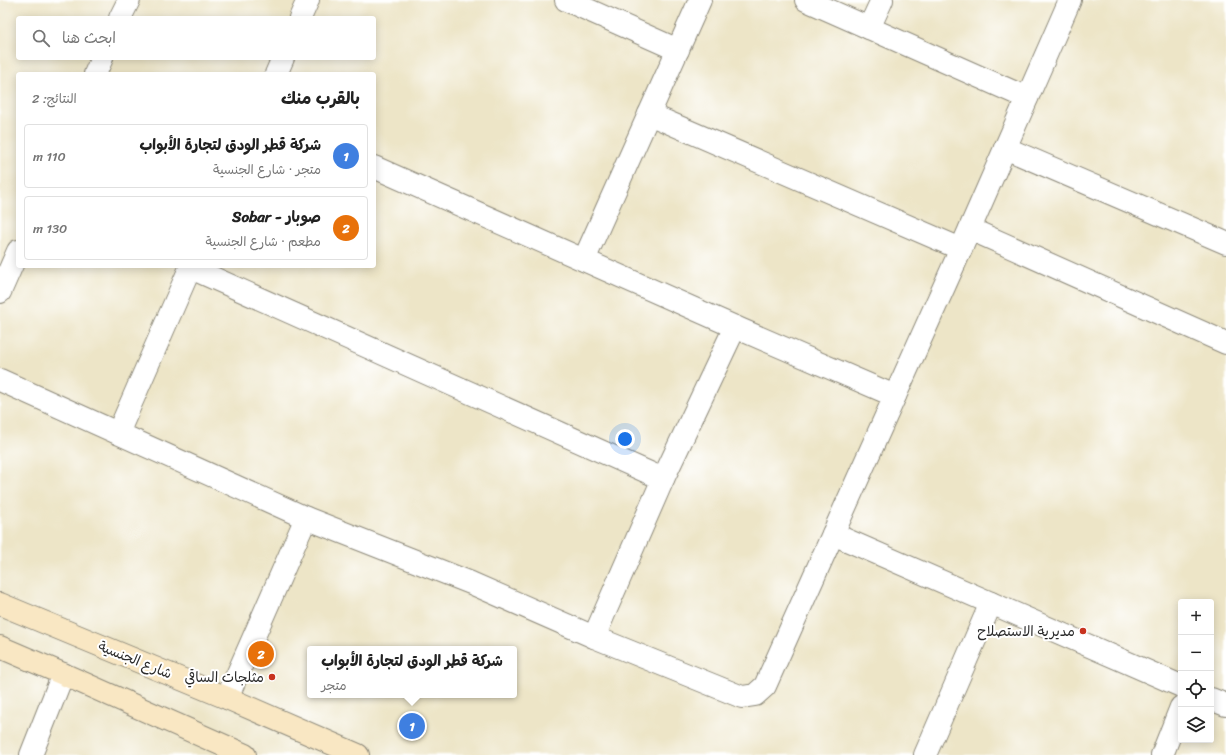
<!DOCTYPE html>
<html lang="ar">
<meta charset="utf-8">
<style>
:root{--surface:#fff;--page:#f6f6f6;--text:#222;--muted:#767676;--line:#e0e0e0;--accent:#c8321e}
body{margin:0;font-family:Sriracha,"Playpen Sans Arabic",sans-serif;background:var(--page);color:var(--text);direction:rtl}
.controls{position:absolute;right:12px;bottom:12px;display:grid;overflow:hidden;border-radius:4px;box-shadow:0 2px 10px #0003}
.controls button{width:36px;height:36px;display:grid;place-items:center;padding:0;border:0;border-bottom:1px solid var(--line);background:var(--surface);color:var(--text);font:20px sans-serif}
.you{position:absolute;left:625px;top:439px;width:14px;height:14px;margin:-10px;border:3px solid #fff;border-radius:50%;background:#1a73e8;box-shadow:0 0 0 6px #1a73e833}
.badge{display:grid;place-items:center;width:26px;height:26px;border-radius:50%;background:var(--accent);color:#fff;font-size:13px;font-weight:700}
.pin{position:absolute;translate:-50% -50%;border:2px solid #fff;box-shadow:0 1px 4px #0006}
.popup{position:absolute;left:307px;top:646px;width:210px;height:52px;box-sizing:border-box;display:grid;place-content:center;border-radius:4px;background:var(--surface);filter:drop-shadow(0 1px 3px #0005);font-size:13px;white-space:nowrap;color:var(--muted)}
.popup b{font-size:15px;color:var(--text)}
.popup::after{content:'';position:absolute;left:50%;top:100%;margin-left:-8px;border:8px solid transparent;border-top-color:var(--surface)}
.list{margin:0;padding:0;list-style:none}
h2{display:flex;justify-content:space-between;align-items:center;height:52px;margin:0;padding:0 16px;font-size:17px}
h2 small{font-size:13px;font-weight:400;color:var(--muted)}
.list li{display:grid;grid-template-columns:26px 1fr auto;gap:12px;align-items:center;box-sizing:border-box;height:64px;margin:0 8px 8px;padding:0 8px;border:1px solid var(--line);border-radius:4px}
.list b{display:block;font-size:15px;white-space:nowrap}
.list p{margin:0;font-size:13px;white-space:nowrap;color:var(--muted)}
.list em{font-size:13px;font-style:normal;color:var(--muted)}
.icon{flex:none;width:22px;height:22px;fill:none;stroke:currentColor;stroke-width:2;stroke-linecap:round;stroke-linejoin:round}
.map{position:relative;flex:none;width:1226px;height:755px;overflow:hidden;direction:ltr}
.search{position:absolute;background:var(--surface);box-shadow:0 2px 10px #0003;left:16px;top:16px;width:360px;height:44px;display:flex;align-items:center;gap:10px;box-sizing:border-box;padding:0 14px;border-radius:4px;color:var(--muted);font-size:15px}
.panel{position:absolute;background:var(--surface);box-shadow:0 2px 10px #0003;left:16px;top:72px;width:360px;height:196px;border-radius:4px;direction:rtl}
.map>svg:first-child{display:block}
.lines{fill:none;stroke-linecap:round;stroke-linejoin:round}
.street-casing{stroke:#8c8879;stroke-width:24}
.secondary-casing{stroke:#8c8879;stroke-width:24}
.street{stroke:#fff;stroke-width:22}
.secondary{stroke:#f9e7c3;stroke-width:22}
.poi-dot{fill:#c8321e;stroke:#fff;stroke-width:1.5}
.labels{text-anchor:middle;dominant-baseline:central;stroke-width:4;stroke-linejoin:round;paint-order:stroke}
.poi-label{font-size:14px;fill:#2b2b2b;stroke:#fff;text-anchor:end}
.street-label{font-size:14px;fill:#2b2b2b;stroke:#fff}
</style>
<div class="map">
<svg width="1226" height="755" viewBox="0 0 1226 755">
<rect width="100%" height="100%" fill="#fff"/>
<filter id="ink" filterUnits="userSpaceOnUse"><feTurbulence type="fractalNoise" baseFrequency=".025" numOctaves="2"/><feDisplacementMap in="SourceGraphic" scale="8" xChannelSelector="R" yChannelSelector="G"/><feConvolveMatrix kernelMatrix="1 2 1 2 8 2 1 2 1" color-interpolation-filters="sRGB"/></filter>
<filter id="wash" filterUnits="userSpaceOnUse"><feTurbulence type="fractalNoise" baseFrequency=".012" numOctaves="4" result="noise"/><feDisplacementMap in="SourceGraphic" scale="16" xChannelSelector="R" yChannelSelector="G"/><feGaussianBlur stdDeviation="0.9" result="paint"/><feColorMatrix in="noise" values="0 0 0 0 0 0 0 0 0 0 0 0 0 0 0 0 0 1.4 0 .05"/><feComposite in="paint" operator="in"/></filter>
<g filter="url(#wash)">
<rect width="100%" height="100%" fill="#ede5c7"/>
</g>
<g filter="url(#ink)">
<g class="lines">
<g class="street-casing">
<g id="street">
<path d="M 566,0 L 678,50"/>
<path d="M 806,0 L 1027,98"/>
<path d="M 120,18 L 129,0"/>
<path d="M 300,18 L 308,0"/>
<path d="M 869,28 L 882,0"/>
<path d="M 95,74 L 102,58"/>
<path d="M 276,74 L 283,58"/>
<path d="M 649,114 L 961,249"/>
<path d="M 1005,148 L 1226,243"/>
<path d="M 374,167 L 735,327 L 895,396"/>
<path d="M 970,229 L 1226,343"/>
<path d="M 584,260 L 700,0"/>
<path d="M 191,268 L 663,479"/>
<path d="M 0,292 L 18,251"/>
<path d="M 0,380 L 306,518 L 471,583 L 594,637 L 742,697 L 755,695 L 765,686 L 833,534 L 961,249 L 1070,0"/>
<path d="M 118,433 L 191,266"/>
<path d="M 833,534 L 1181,686"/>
<path d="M 594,637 L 663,479 L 735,327"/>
<path d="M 227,698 L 306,518"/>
<path d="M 1211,699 L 1226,705"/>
<path d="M 31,755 L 63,674"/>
<path d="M 925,755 L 991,603"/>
<path d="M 1162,755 L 1181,707"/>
</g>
</g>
<g class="secondary-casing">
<g id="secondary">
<path d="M 0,604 L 227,698 L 358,755"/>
<path d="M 0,647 L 63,674 L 245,755"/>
</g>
</g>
<use href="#street" class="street"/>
<use href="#secondary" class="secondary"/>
</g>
</g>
<g class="poi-dot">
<circle cx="1083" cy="631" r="4"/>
<circle cx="272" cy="677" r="4"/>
</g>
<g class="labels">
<g class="poi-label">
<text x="1075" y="631">مديرية الاستصلاح</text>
<text x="264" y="677">مثلجات الساقي</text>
</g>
<g class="street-label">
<text transform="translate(135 660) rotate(22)">شارع الجنسية</text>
</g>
</g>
</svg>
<div class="controls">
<button>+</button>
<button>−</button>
<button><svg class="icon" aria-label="locate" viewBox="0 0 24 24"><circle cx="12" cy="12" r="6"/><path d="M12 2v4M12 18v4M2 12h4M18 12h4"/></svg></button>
<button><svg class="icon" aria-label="layers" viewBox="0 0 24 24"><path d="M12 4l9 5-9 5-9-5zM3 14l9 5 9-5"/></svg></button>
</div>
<div class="you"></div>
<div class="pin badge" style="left:412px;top:726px;background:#3f7fe0">1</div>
<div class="popup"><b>شركة قطر الودق لتجارة الأبواب</b>متجر</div>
<div class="pin badge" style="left:261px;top:654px;background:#e8710a">2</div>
<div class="search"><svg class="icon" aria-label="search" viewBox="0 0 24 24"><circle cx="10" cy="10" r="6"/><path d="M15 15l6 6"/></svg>ابحث هنا</div>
<section class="panel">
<h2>بالقرب منك<small>النتائج: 2</small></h2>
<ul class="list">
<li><span class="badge" style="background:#3f7fe0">1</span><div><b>شركة قطر الودق لتجارة الأبواب</b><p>متجر · شارع الجنسية</p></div><em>110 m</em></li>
<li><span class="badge" style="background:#e8710a">2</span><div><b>صوبار - Sobar</b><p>مطعم · شارع الجنسية</p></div><em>130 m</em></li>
</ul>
</section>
</div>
